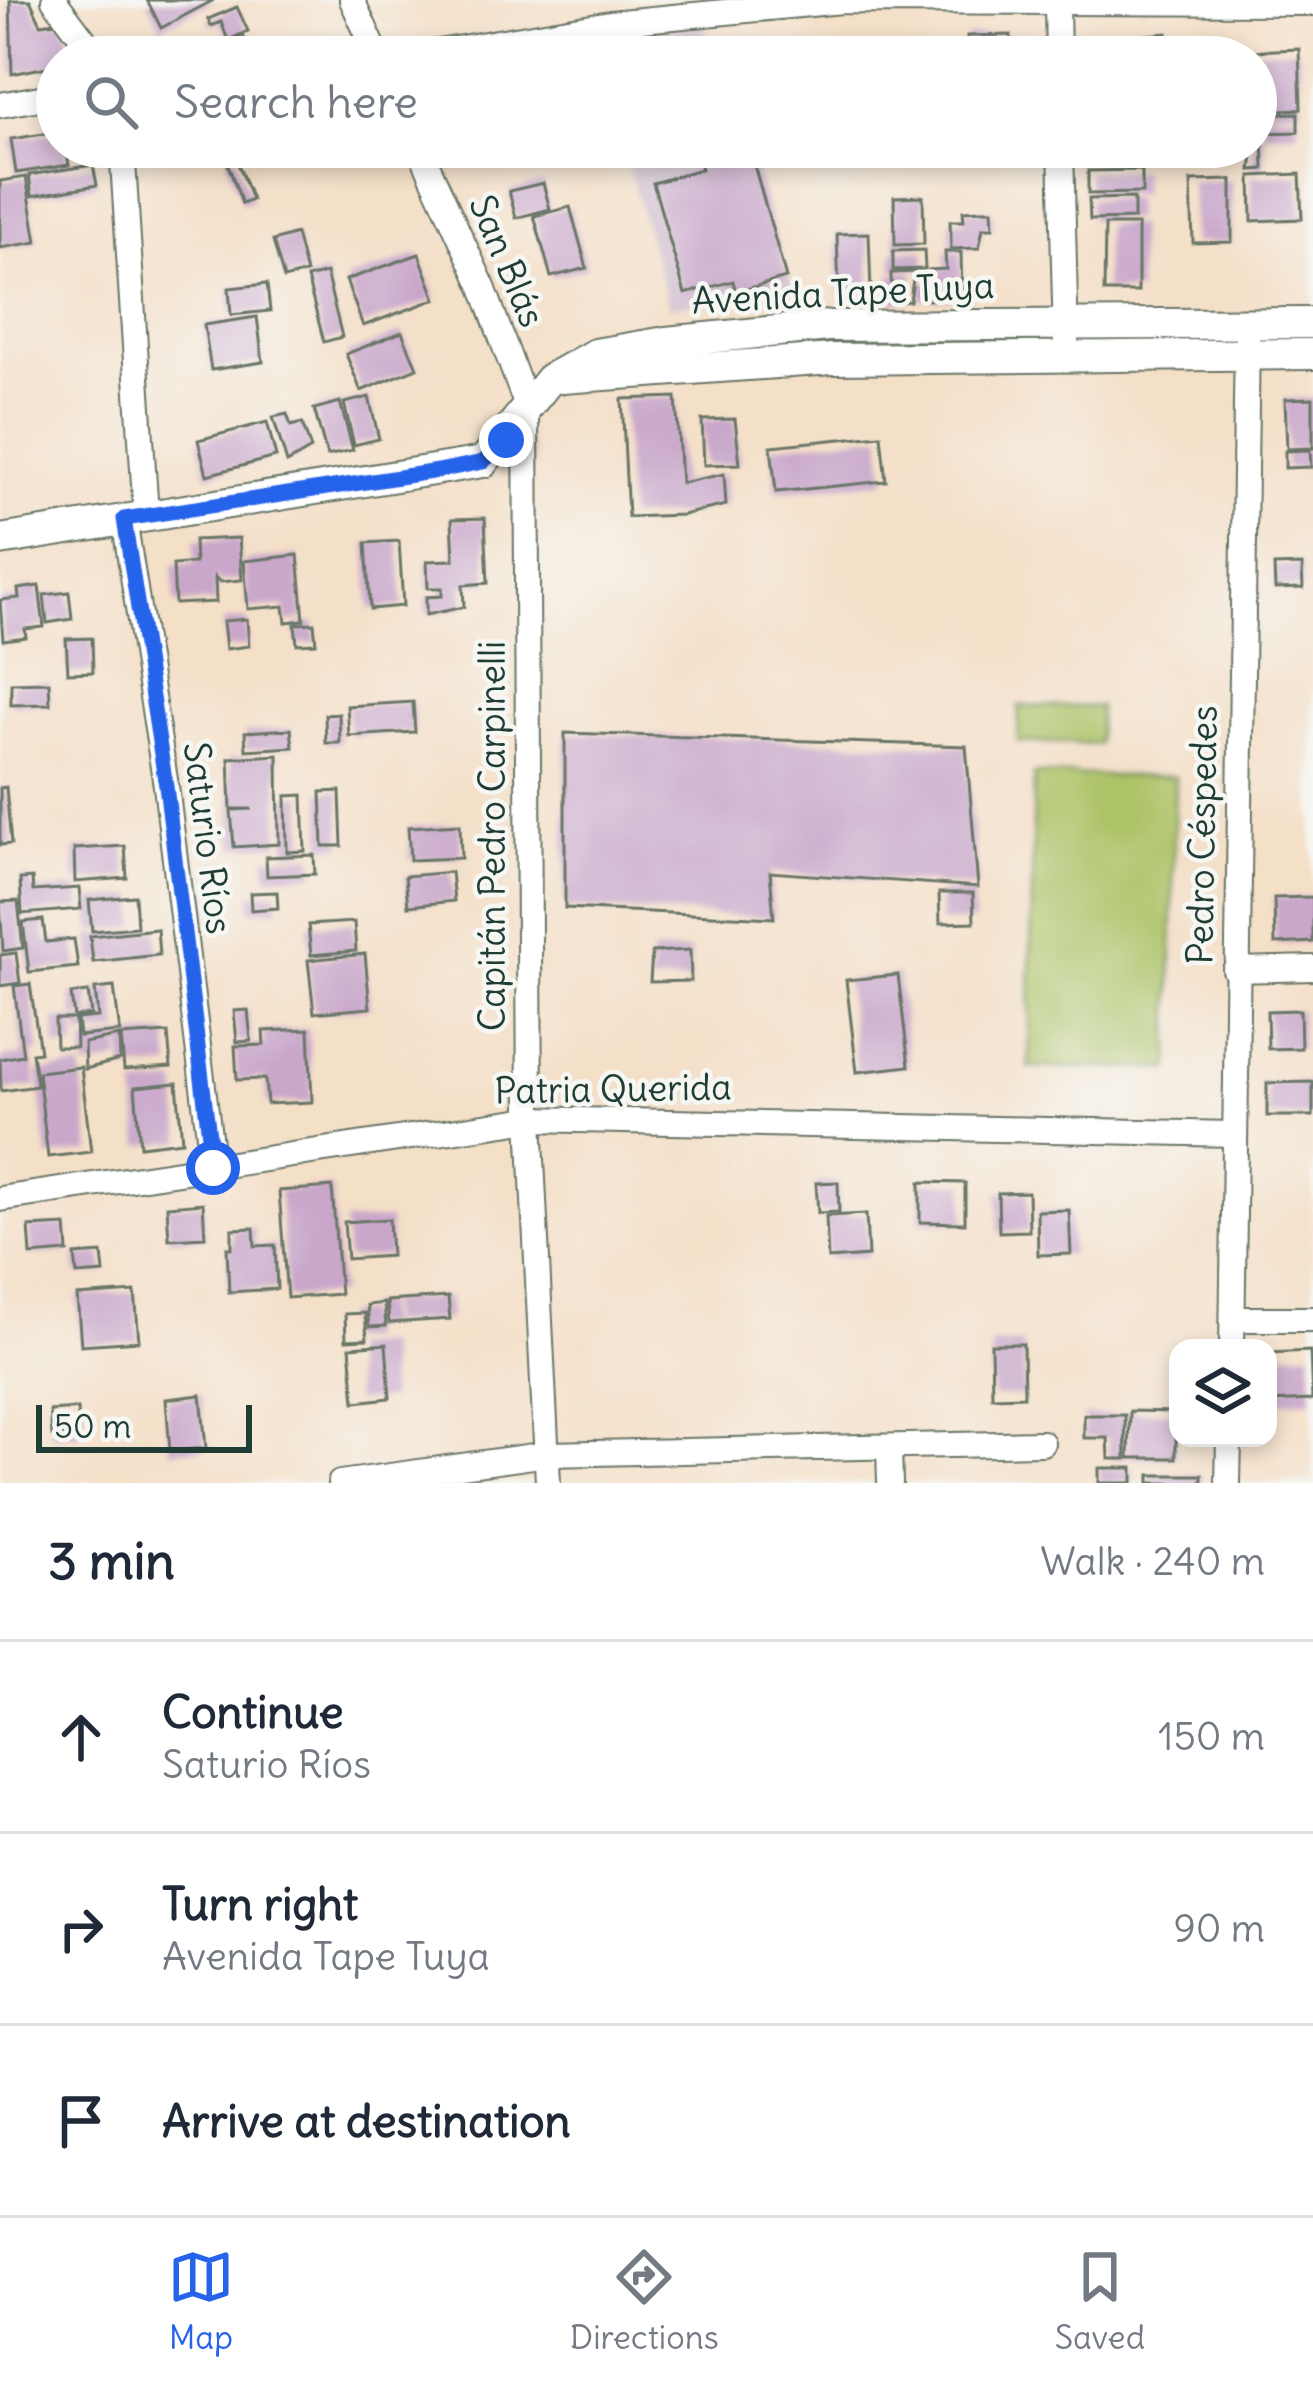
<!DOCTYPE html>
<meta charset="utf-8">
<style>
:root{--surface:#fff;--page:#f2f2f3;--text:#1f2937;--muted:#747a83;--line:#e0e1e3;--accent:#2563eb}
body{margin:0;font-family:Delius,sans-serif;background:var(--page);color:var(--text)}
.controls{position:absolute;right:36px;bottom:36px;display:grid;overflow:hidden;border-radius:24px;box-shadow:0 6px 18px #0003}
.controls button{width:108px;height:108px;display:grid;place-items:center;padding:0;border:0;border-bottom:3px solid var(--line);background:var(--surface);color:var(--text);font:60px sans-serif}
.scale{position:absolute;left:36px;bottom:30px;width:216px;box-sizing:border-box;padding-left:12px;border:6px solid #1f3d34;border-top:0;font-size:33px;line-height:42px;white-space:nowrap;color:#1f3d34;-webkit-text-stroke:9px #f6f6f2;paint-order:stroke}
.stop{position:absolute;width:36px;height:36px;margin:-27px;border:9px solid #2563eb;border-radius:50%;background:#fff}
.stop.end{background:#2563eb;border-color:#fff;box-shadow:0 3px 12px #0008}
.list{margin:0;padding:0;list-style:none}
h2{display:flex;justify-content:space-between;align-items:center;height:156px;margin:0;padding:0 48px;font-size:51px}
h2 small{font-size:39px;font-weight:400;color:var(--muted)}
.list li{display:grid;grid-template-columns:78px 1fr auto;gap:36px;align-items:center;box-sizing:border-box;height:192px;padding:0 48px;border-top:3px solid var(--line)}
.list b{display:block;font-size:45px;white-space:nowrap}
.list p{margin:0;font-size:39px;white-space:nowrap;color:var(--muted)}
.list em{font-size:39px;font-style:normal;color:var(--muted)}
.icon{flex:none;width:66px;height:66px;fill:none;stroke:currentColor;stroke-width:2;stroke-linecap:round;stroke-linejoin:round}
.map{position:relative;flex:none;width:1313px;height:1483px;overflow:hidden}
.search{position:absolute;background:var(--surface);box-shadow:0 6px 18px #0003;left:36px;right:36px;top:36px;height:132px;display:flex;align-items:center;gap:30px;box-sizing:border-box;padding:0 42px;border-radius:66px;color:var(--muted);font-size:45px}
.sheet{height:732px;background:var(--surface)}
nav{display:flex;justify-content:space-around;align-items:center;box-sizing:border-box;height:168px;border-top:3px solid var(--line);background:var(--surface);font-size:33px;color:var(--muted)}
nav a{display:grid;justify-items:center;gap:6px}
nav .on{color:var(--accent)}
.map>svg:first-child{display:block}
.industrial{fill:#cfbdcf}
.green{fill:#adc368;stroke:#66804e;stroke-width:3}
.building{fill:#c9a7cb}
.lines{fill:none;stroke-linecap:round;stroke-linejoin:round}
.minor-casing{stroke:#6a7667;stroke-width:28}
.tertiary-casing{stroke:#6a7667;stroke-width:34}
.minor{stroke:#fff;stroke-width:24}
.tertiary{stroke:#fff;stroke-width:30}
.route{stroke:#2563eb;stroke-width:15}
.labels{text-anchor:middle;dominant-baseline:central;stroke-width:9;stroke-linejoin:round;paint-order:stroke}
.street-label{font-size:36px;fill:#1f3d34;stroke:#f6f6f2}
</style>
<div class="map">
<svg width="1313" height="1483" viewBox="0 0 1313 1483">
<rect width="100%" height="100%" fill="#f6f6f2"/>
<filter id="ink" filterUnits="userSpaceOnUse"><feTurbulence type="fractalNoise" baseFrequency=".00833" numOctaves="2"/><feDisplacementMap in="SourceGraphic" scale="24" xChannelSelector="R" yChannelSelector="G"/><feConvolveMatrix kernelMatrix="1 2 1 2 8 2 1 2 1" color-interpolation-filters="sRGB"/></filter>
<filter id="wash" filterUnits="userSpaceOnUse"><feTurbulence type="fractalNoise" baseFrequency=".004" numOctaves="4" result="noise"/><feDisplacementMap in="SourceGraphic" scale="48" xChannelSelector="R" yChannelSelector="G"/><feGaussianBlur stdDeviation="2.7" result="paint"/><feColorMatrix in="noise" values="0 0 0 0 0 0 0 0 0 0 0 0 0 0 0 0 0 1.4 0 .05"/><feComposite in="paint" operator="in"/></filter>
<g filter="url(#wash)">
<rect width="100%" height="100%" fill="#f4dfc7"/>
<g class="industrial">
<path d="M 703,23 L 714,57 L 596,57 L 592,43 Z"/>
<path d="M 622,147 L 745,147 L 793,287 L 669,307 Z"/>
</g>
<g class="green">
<path d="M 1019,706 L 1099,707 L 1098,744 L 1018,742 Z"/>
<path d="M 1034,774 L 1175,777 L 1170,1069 L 1029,1067 Z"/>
</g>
<g id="blocks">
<g class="building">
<path d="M 10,0 L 30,0 L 41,24 L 63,21 L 74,57 L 57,57 L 57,65 L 12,74 Z"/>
<path d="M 147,0 L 214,0 L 161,28 Z"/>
<path d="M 237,7 L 248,31 L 228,40 L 221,22 L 211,26 L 208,19 Z"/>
<path d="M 1167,33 L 1168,57 L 1144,57 L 1143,35 Z"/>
<path d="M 243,35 L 252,57 L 227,57 L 222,44 Z"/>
<path d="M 1011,35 L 1011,57 L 967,57 L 967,36 Z"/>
<path d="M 1299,49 L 1301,109 L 1256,111 L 1253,51 Z"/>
<path d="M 1298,113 L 1298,132 L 1263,133 L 1262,114 Z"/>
<path d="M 57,132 L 57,147 L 66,147 L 69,165 L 16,173 L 11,139 Z"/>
<path d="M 1256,133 L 1263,133 L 1264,169 L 1251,170 Z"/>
<path d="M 532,147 L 580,147 L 583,156 L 538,168 Z"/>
<path d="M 695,147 L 749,147 L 786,278 L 736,292 L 733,281 L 685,294 L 653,183 L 701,169 Z"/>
<path d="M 235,156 L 252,200 L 242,204 L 226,159 Z"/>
<path d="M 93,165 L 97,185 L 32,196 L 29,175 Z"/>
<path d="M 1142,170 L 1142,193 L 1088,194 L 1088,171 Z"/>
<path d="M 1300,174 L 1302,219 L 1252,221 L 1251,176 Z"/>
<path d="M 26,177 L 37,242 L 0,248 L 0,181 Z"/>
<path d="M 1232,180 L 1232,242 L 1193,243 L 1191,181 Z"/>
<path d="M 543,183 L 550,209 L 516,218 L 509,191 Z"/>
<path d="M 923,196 L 924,244 L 895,245 L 894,197 Z"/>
<path d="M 1134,198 L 1134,219 L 1090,220 L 1089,199 Z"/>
<path d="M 570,207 L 587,268 L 551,277 L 534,216 Z"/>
<path d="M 983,210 L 992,210 L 993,228 L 983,228 L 979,248 L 951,249 L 950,221 L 964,221 L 963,211 Z"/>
<path d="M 1105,225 L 1138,225 L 1138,292 L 1104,292 Z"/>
<path d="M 869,233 L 871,292 L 839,293 L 837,234 Z"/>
<path d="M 296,234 L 306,273 L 284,279 L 273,241 Z"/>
<path d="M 924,250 L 925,269 L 893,270 L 893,251 Z"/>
<path d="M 945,252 L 961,252 L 962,299 L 921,300 L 920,282 L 929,281 L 929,270 L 946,269 Z"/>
<path d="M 419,254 L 436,299 L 363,326 L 346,280 Z"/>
<path d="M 914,272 L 910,301 L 892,302 L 891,273 Z"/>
<path d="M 326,273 L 342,337 L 324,342 L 307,278 Z"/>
<path d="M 267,284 L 270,311 L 231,315 L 229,288 Z"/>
<path d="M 257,317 L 263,362 L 211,370 L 204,325 Z"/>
<path d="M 402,332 L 417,368 L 361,391 L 346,354 Z"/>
<path d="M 369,397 L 379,439 L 354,445 L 344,403 Z"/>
<path d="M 676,397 L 681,483 L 724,474 L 726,505 L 682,515 L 628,517 L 622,399 Z"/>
<path d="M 1313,398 L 1313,448 L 1287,449 L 1285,399 Z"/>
<path d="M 340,402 L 353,450 L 327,456 L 314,409 Z"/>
<path d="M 287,414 L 291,426 L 302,423 L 311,449 L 287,463 L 273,417 Z"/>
<path d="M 735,419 L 740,464 L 704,465 L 702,420 Z"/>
<path d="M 267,422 L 276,457 L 207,475 L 198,440 Z"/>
<path d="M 881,435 L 886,481 L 776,492 L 771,446 Z"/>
<path d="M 1310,450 L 1311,467 L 1285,468 L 1285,451 Z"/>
<path d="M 485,518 L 488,583 L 463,585 L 464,607 L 426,615 L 426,597 L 442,596 L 442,588 L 428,588 L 427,561 L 454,560 L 452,519 Z"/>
<path d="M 239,538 L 242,580 L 220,582 L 215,577 L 216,602 L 175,604 L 173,565 L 195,563 L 194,540 Z"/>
<path d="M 399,541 L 403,606 L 370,609 L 366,543 Z"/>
<path d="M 298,555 L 304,620 L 286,622 L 284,606 L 248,609 L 244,561 Z"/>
<path d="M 1302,565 L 1303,588 L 1275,589 L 1274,566 Z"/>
<path d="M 39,586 L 44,627 L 25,629 L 26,637 L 3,640 L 0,600 L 19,598 L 18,589 Z"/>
<path d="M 69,592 L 72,619 L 47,623 L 44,595 Z"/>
<path d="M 247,619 L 249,646 L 226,649 L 223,621 Z"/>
<path d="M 314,623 L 316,643 L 297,644 L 295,624 Z"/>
<path d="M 92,638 L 93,672 L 68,673 L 66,639 Z"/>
<path d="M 49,682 L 50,704 L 11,705 L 11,683 Z"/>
<path d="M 413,702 L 415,732 L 349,736 L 347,706 Z"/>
<path d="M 339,714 L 340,743 L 326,743 L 325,715 Z"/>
<path d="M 291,729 L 293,747 L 246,750 L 245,732 Z"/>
<path d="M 565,733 L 966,746 L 978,887 L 770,872 L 774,918 L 565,908 Z"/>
<path d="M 278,755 L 279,844 L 234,847 L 231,810 L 252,809 L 231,809 L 229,758 Z"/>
<path d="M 6,787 L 11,844 L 0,845 L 0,788 Z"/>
<path d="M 340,791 L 342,846 L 323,846 L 321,792 Z"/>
<path d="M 303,795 L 305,851 L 287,852 L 286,796 Z"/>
<path d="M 460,824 L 461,858 L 410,860 L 408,827 Z"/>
<path d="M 125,846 L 127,878 L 75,882 L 74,849 Z"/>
<path d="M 314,855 L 315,874 L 267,876 L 266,857 Z"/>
<path d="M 451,872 L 454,901 L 408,906 L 405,876 Z"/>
<path d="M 32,878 L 33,891 L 79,888 L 81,909 L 22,914 L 20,879 Z"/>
<path d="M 277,892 L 278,908 L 251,910 L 250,893 Z"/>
<path d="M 939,893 L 973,893 L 974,922 L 940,923 Z"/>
<path d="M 135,896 L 137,927 L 92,931 L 89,900 Z"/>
<path d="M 1313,897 L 1313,942 L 1275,944 L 1274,898 Z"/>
<path d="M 18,901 L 23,948 L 3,951 L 0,902 Z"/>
<path d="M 43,920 L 46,942 L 74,939 L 78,967 L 29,972 L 23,922 Z"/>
<path d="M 354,922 L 356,951 L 311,955 L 308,925 Z"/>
<path d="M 157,929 L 159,955 L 93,962 L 90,936 Z"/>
<path d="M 690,950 L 691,981 L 650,982 L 652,952 Z"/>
<path d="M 16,953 L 20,983 L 0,986 L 0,955 Z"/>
<path d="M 365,954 L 370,1008 L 314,1013 L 308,960 Z"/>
<path d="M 898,975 L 909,1066 L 857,1072 L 846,980 Z"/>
<path d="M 30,984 L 40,1052 L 32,1053 L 37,1086 L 1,1091 L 0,1059 L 23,1055 L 14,986 Z"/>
<path d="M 114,987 L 120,1032 L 79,1036 L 77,1019 L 98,1017 L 95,989 Z"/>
<path d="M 88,992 L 91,1015 L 74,1017 L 71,994 Z"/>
<path d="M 248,1010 L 251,1041 L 237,1042 L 234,1011 Z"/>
<path d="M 1300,1010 L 1301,1048 L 1268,1049 L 1267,1011 Z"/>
<path d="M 55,1019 L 75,1019 L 76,1047 L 56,1047 Z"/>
<path d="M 309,1029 L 312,1102 L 267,1104 L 265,1079 L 237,1080 L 235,1046 L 264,1045 L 263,1031 Z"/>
<path d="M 168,1033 L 171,1067 L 124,1070 L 121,1036 Z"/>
<path d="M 119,1036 L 120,1060 L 85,1069 L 84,1043 Z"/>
<path d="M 81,1067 L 91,1152 L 48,1157 L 38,1072 Z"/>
<path d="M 1313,1082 L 1313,1116 L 1267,1116 L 1267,1083 Z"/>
<path d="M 177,1083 L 182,1141 L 140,1146 L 135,1087 Z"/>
<path d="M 838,1182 L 839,1212 L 818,1213 L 816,1183 Z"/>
<path d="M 920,1182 L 965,1183 L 965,1223 L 920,1222 Z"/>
<path d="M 332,1187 L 340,1294 L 287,1298 L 279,1191 Z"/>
<path d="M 1028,1192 L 1029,1231 L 999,1232 L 998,1193 Z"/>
<path d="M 203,1203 L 205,1237 L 169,1239 L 167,1206 Z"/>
<path d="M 1069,1210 L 1071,1254 L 1038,1255 L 1037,1211 Z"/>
<path d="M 866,1214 L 868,1256 L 828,1259 L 826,1216 Z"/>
<path d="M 389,1219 L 391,1256 L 347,1259 L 344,1222 Z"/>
<path d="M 66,1225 L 68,1252 L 31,1255 L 29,1227 Z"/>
<path d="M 254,1228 L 255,1246 L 275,1245 L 277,1289 L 229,1292 L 227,1248 L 232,1248 L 232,1229 Z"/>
<path d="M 102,1253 L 104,1273 L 77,1275 L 75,1255 Z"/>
<path d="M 135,1292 L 139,1341 L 81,1345 L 77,1296 Z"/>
<path d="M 448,1297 L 450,1319 L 389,1323 L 387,1301 Z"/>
<path d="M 384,1303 L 386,1326 L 369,1327 L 367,1305 Z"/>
<path d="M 365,1313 L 367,1339 L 346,1340 L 345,1314 Z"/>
<path d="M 386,1344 L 390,1398 L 355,1402 L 350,1347 Z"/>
<path d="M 991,1344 L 1023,1344 L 1024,1396 L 992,1397 Z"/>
<path d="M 1310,1351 L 1312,1400 L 1268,1402 L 1268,1353 Z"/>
<path d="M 201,1395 L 206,1448 L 170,1451 L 166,1399 Z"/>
<path d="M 77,1409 L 79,1434 L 52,1436 L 50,1411 Z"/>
<path d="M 1130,1411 L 1176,1412 L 1176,1458 L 1129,1458 Z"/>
<path d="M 1084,1415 L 1125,1415 L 1126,1459 L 1109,1459 L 1108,1438 L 1084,1438 Z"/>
<rect x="1099" y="1468" width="34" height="15"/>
<rect x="1150" y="1475" width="52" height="8"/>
</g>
</g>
</g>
<g filter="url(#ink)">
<use href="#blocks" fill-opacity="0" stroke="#6a7667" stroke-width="3"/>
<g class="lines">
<g class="minor-casing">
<g id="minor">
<path d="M 54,0 L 97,57"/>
<path d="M 352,0 L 378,57"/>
<path d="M 1057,3 L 1058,57"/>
<path d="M 409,57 L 610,23 L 842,1 L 1313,3"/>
<path d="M 0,105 L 57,95"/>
<path d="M 122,147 L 146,515"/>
<path d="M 419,147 L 483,287 L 526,404 L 530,1119 L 548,1483"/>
<path d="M 1061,147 L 1066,343"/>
<path d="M 124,519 L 166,786 L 213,1168"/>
<path d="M 1235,970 L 1313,968"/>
<path d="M 0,1199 L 530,1119 L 1233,1134"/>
<path d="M 1233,1319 L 1313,1319"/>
<path d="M 1232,1348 L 1247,337"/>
<path d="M 889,1447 L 890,1483"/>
<path d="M 340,1483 L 547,1454 L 1042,1443"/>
<path d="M 1228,1483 L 1229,1438"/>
</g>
</g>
<g class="tertiary-casing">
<g id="tertiary">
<path d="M 562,378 L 833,359 L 1313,354"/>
<path d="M 0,540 L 483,462 L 550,379 L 595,354 L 666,342 L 828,326 L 1313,323"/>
</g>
</g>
<use href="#minor" class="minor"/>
<use href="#tertiary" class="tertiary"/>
</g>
</g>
<g class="lines" filter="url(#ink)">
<path class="route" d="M 213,1168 L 166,786 L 124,519 L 438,471 L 483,462 L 506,440"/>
</g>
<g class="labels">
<g class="street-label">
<text transform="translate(507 261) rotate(67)">San Blás</text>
<text transform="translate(843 293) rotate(-3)">Avenida Tape Tuya</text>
<text transform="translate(1202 835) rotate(-89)">Pedro Céspedes</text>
<text transform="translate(492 836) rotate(-90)">Capitán Pedro Carpinelli</text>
<text transform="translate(208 838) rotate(83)">Saturio Ríos</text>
<text transform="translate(613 1089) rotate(-1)">Patria Querida</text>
</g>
</g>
</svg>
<div class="controls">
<button><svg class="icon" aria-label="layers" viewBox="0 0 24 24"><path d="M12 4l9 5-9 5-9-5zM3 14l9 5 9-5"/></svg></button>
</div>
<div class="scale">50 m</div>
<div class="stop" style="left:213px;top:1168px"></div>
<div class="stop end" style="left:506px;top:440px"></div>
<div class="search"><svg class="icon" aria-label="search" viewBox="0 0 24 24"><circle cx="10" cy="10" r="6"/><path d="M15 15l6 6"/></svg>Search here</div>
</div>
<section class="sheet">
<h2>3 min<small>Walk · 240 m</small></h2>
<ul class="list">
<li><svg class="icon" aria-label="ahead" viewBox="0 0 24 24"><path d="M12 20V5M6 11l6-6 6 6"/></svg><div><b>Continue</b><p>Saturio Ríos</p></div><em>150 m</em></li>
<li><svg class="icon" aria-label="right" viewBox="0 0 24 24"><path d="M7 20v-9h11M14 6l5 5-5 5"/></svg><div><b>Turn right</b><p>Avenida Tape Tuya</p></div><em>90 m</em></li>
<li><svg class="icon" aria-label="arrive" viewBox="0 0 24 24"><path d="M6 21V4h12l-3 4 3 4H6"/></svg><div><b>Arrive at destination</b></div></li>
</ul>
</section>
<nav>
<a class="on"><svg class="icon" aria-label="map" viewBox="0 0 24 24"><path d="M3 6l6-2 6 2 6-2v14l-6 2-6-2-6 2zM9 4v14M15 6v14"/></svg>Map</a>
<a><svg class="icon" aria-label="directions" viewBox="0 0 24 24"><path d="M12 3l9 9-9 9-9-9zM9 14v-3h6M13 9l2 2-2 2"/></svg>Directions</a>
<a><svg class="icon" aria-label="saved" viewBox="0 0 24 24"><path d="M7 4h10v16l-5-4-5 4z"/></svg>Saved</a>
</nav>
